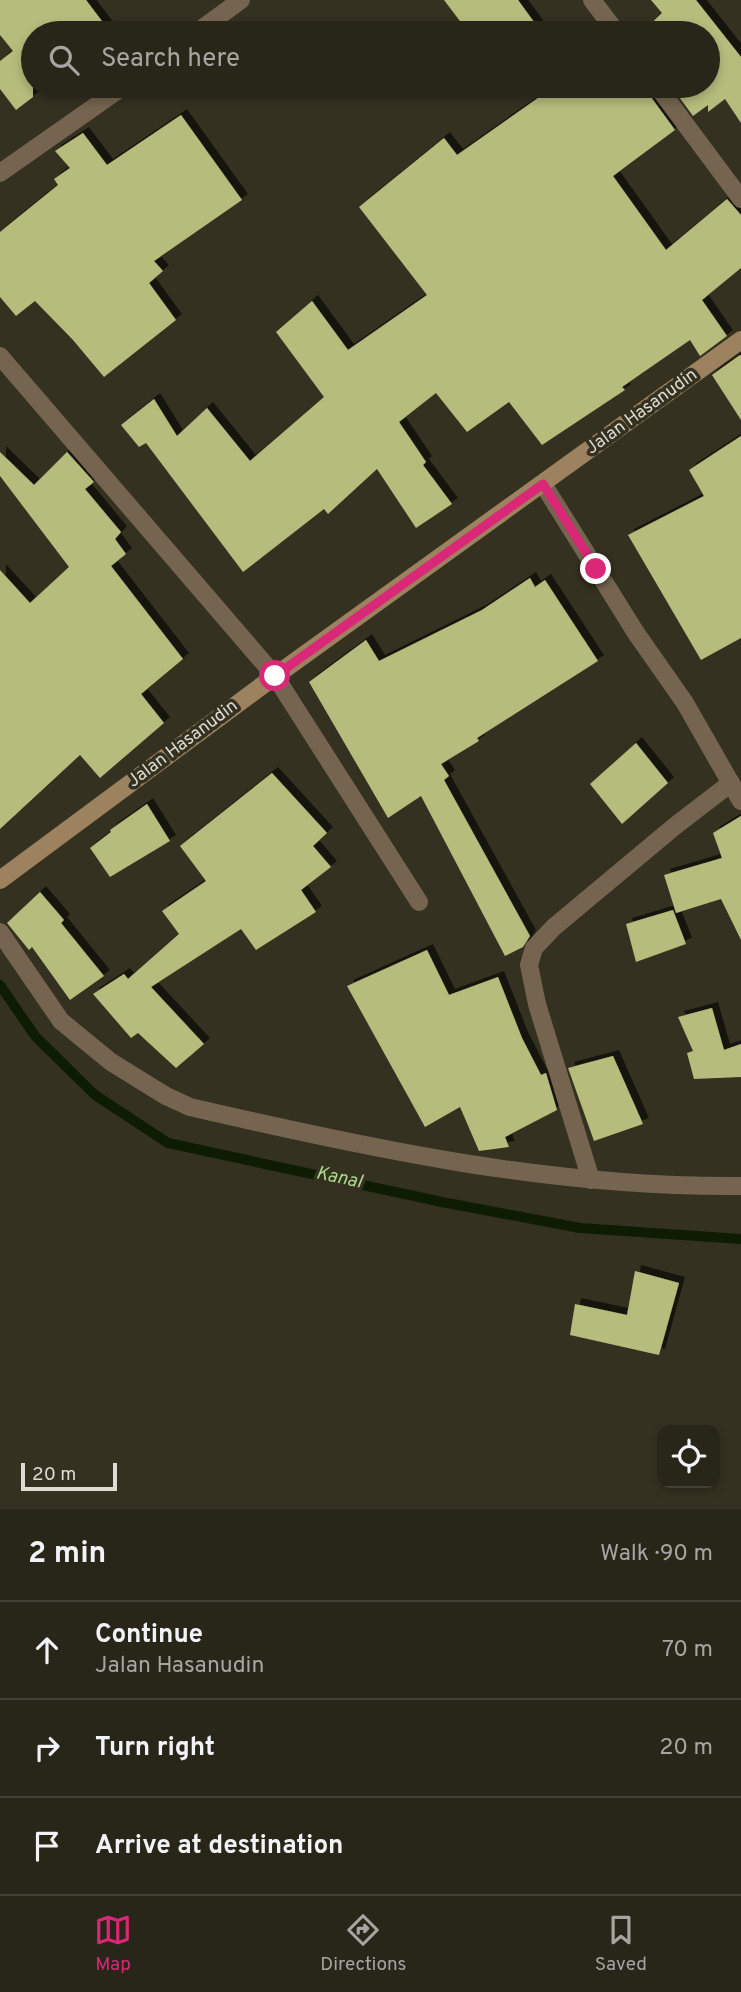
<!DOCTYPE html>
<meta charset="utf-8">
<style>
:root{--surface:#282519;--page:#343126;--text:#f1f3f6;--muted:#a5a5a2;--line:#444238;--accent:#db2777}
body{margin:0;font-family:Overpass,sans-serif;background:var(--page);color:var(--text)}
.controls{position:absolute;right:21px;bottom:21px;display:grid;overflow:hidden;border-radius:14px;box-shadow:0 4px 10px #0003}
.controls button{width:63px;height:63px;display:grid;place-items:center;padding:0;border:0;border-bottom:2px solid var(--line);background:var(--surface);color:var(--text);font:35px sans-serif}
.scale{position:absolute;left:21px;bottom:18px;width:96px;box-sizing:border-box;padding-left:7px;border:4px solid #dedbd1;border-top:0;font-size:19px;line-height:24px;white-space:nowrap;color:#dedbd1;-webkit-text-stroke:5px #353121;paint-order:stroke}
.stop{position:absolute;width:21px;height:21px;margin:-16px;border:5px solid #db2777;border-radius:50%;background:#fff}
.stop.end{background:#db2777;border-color:#fff;box-shadow:0 2px 7px #0008}
.list{margin:0;padding:0;list-style:none}
h2{display:flex;justify-content:space-between;align-items:center;height:91px;margin:0;padding:0 28px;font-size:30px}
h2 small{font-size:23px;font-weight:400;color:var(--muted)}
.list li{display:grid;grid-template-columns:46px 1fr auto;gap:21px;align-items:center;box-sizing:border-box;height:98px;padding:0 28px;border-top:2px solid var(--line)}
.list b{display:block;font-size:26px;white-space:nowrap}
.list p{margin:0;font-size:23px;white-space:nowrap;color:var(--muted)}
.list em{font-size:23px;font-style:normal;color:var(--muted)}
.icon{flex:none;width:38px;height:38px;fill:none;stroke:currentColor;stroke-width:2;stroke-linecap:round;stroke-linejoin:round}
.map{position:relative;flex:none;width:741px;height:1509px;overflow:hidden}
.search{position:absolute;background:var(--surface);box-shadow:0 4px 10px #0003;left:21px;right:21px;top:21px;height:77px;display:flex;align-items:center;gap:18px;box-sizing:border-box;padding:0 24px;border-radius:38px;color:var(--muted);font-size:26px}
.sheet{height:385px;background:var(--surface)}
nav{display:flex;justify-content:space-around;align-items:center;box-sizing:border-box;height:98px;border-top:2px solid var(--line);background:var(--surface);font-size:19px;color:var(--muted)}
nav a{display:grid;justify-items:center;gap:4px}
nav .on{color:var(--accent)}
.map>svg:first-child{display:block}
.lines{fill:none;stroke-linecap:round;stroke-linejoin:round}
.stream{stroke:#0d1c03;stroke-width:10}
.building{fill:#b5bc7c;filter:url(#shadow)}
.minor{stroke:#756550;stroke-width:18}
.secondary{stroke:#9c825f;stroke-width:18}
.route{stroke:#db2777;stroke-width:9}
.labels{text-anchor:middle;dominant-baseline:central;stroke-width:7;stroke-linejoin:round;paint-order:stroke}
.street-label{font-size:18px;fill:#dedbd1;stroke:#353121}
.water-label{font-size:19px;font-style:italic;fill:#acdb8d;stroke:#353121}
</style>
<div class="map">
<svg width="741" height="1509" viewBox="0 0 741 1509">
<defs>
<filter id="shadow"><feDropShadow dx="6" dy="-6" stdDeviation="0" flood-color="#0009"/></filter>
</defs>
<rect width="100%" height="100%" fill="#353121"/>
<g class="lines">
<path class="stream" d="M 0,985 L 35,1036 L 95,1095 L 168,1143 L 442,1202 L 580,1228 L 741,1239"/>
</g>
<g class="building">
<path d="M 0,0 L 86,0 L 111,33 L 33,33 L 33,97 L 16,110 L 0,89 L 0,61 L 13,51 L 0,35 Z"/>
<path d="M 444,0 L 518,0 L 542,33 L 469,33 Z"/>
<path d="M 651,0 L 696,0 L 741,57 L 741,123 L 725,99 L 708,112 L 708,105 L 693,116 L 671,86 L 708,86 L 708,33 L 641,33 L 662,13 Z"/>
<path d="M 555,86 L 646,86 L 648,93 L 675,130 L 613,176 L 666,250 L 727,199 L 741,215 L 741,268 L 702,300 L 727,336 L 700,356 L 690,340 L 622,387 L 625,390 L 542,445 L 509,402 L 467,432 L 436,393 L 399,422 L 426,462 L 423,465 L 452,504 L 416,528 L 377,469 L 328,514 L 324,509 L 243,572 L 146,443 L 139,447 L 121,425 L 154,399 L 177,436 L 207,408 L 250,461 L 324,397 L 276,332 L 312,301 L 348,350 L 427,295 L 359,207 L 444,138 L 457,155 Z"/>
<path d="M 181,115 L 242,200 L 154,261 L 163,271 L 149,283 L 176,320 L 104,377 L 73,340 L 35,301 L 16,316 L 0,297 L 0,232 L 58,185 L 54,179 L 70,168 L 55,151 L 83,133 L 107,165 Z"/>
<path d="M 740,355 L 741,356 L 741,420 L 712,375 Z"/>
<path d="M 741,436 L 741,638 L 701,660 L 628,535 L 704,496 L 689,470 Z"/>
<path d="M 0,452 L 34,485 L 67,452 L 94,482 L 85,489 L 121,532 L 115,539 L 126,554 L 111,566 L 183,659 L 141,694 L 164,723 L 100,778 L 80,755 L 0,829 L 0,570 L 30,603 L 69,567 L 0,476 Z"/>
<path d="M 530,578 L 535,587 L 545,580 L 598,661 L 477,738 L 479,741 L 441,764 L 449,776 L 444,780 L 530,936 L 523,947 L 505,956 L 421,796 L 388,818 L 309,682 L 366,640 L 379,661 L 482,610 Z"/>
<path d="M 636,743 L 668,783 L 622,824 L 590,784 Z"/>
<path d="M 272,773 L 327,833 L 313,846 L 331,867 L 301,890 L 316,912 L 256,950 L 241,929 L 151,987 L 204,1044 L 176,1068 L 138,1033 L 131,1038 L 93,994 L 124,974 L 128,979 L 179,934 L 162,911 L 206,881 L 180,846 Z"/>
<path d="M 147,804 L 170,841 L 110,877 L 90,848 L 111,832 L 110,830 Z"/>
<path d="M 741,816 L 741,940 L 721,899 L 676,913 L 664,875 L 722,858 L 713,833 Z"/>
<path d="M 40,892 L 64,920 L 61,923 L 104,976 L 70,1000 L 32,947 L 29,950 L 7,923 Z"/>
<path d="M 673,910 L 686,944 L 636,962 L 626,924 Z"/>
<path d="M 427,950 L 449,995 L 498,977 L 522,1038 L 541,1075 L 546,1073 L 557,1110 L 505,1137 L 509,1147 L 479,1151 L 460,1107 L 425,1127 L 347,986 Z"/>
<path d="M 712,1008 L 724,1050 L 741,1044 L 741,1077 L 694,1079 L 687,1053 L 693,1051 L 678,1017 Z"/>
<path d="M 613,1056 L 643,1124 L 594,1141 L 568,1068 Z"/>
<path d="M 635,1271 L 679,1283 L 659,1355 L 570,1335 L 575,1304 L 627,1315 Z"/>
</g>
<g class="lines">
<g class="minor">
<path d="M 592,0 L 617,33"/>
<path d="M 196,33 L 241,0"/>
<path d="M 657,86 L 741,199"/>
<path d="M 0,173 L 124,86"/>
<path d="M 0,356 L 275,676 L 419,902"/>
<path d="M 543,484 L 636,633 L 685,703 L 741,801"/>
<path d="M 0,932 L 61,1021 L 111,1062 L 166,1096 L 190,1107 C 371,1149 554,1188 741,1186"/>
<path d="M 591,1180 L 537,1004 L 529,965 L 534,948 L 554,927 L 675,826 L 731,783"/>
</g>
<path class="secondary" d="M 0,880 L 275,676 L 741,340"/>
</g>
<g class="lines">
<path class="route" d="M 275,676 L 543,484 L 596,569"/>
</g>
<g class="labels">
<g class="street-label">
<text transform="translate(642 412) rotate(-36)">Jalan Hasanudin</text>
<text transform="translate(183 744) rotate(-37)">Jalan Hasanudin</text>
</g>
<g class="water-label">
<text transform="translate(339 1178) rotate(12)">Kanal</text>
</g>
</g>
</svg>
<div class="controls">
<button><svg class="icon" aria-label="locate" viewBox="0 0 24 24"><circle cx="12" cy="12" r="6"/><path d="M12 2v4M12 18v4M2 12h4M18 12h4"/></svg></button>
</div>
<div class="scale">20 m</div>
<div class="stop" style="left:275px;top:676px"></div>
<div class="stop end" style="left:596px;top:569px"></div>
<div class="search"><svg class="icon" aria-label="search" viewBox="0 0 24 24"><circle cx="10" cy="10" r="6"/><path d="M15 15l6 6"/></svg>Search here</div>
</div>
<section class="sheet">
<h2>2 min<small>Walk · 90 m</small></h2>
<ul class="list">
<li><svg class="icon" aria-label="ahead" viewBox="0 0 24 24"><path d="M12 20V5M6 11l6-6 6 6"/></svg><div><b>Continue</b><p>Jalan Hasanudin</p></div><em>70 m</em></li>
<li><svg class="icon" aria-label="right" viewBox="0 0 24 24"><path d="M7 20v-9h11M14 6l5 5-5 5"/></svg><div><b>Turn right</b></div><em>20 m</em></li>
<li><svg class="icon" aria-label="arrive" viewBox="0 0 24 24"><path d="M6 21V4h12l-3 4 3 4H6"/></svg><div><b>Arrive at destination</b></div></li>
</ul>
</section>
<nav>
<a class="on"><svg class="icon" aria-label="map" viewBox="0 0 24 24"><path d="M3 6l6-2 6 2 6-2v14l-6 2-6-2-6 2zM9 4v14M15 6v14"/></svg>Map</a>
<a><svg class="icon" aria-label="directions" viewBox="0 0 24 24"><path d="M12 3l9 9-9 9-9-9zM9 14v-3h6M13 9l2 2-2 2"/></svg>Directions</a>
<a><svg class="icon" aria-label="saved" viewBox="0 0 24 24"><path d="M7 4h10v16l-5-4-5 4z"/></svg>Saved</a>
</nav>
